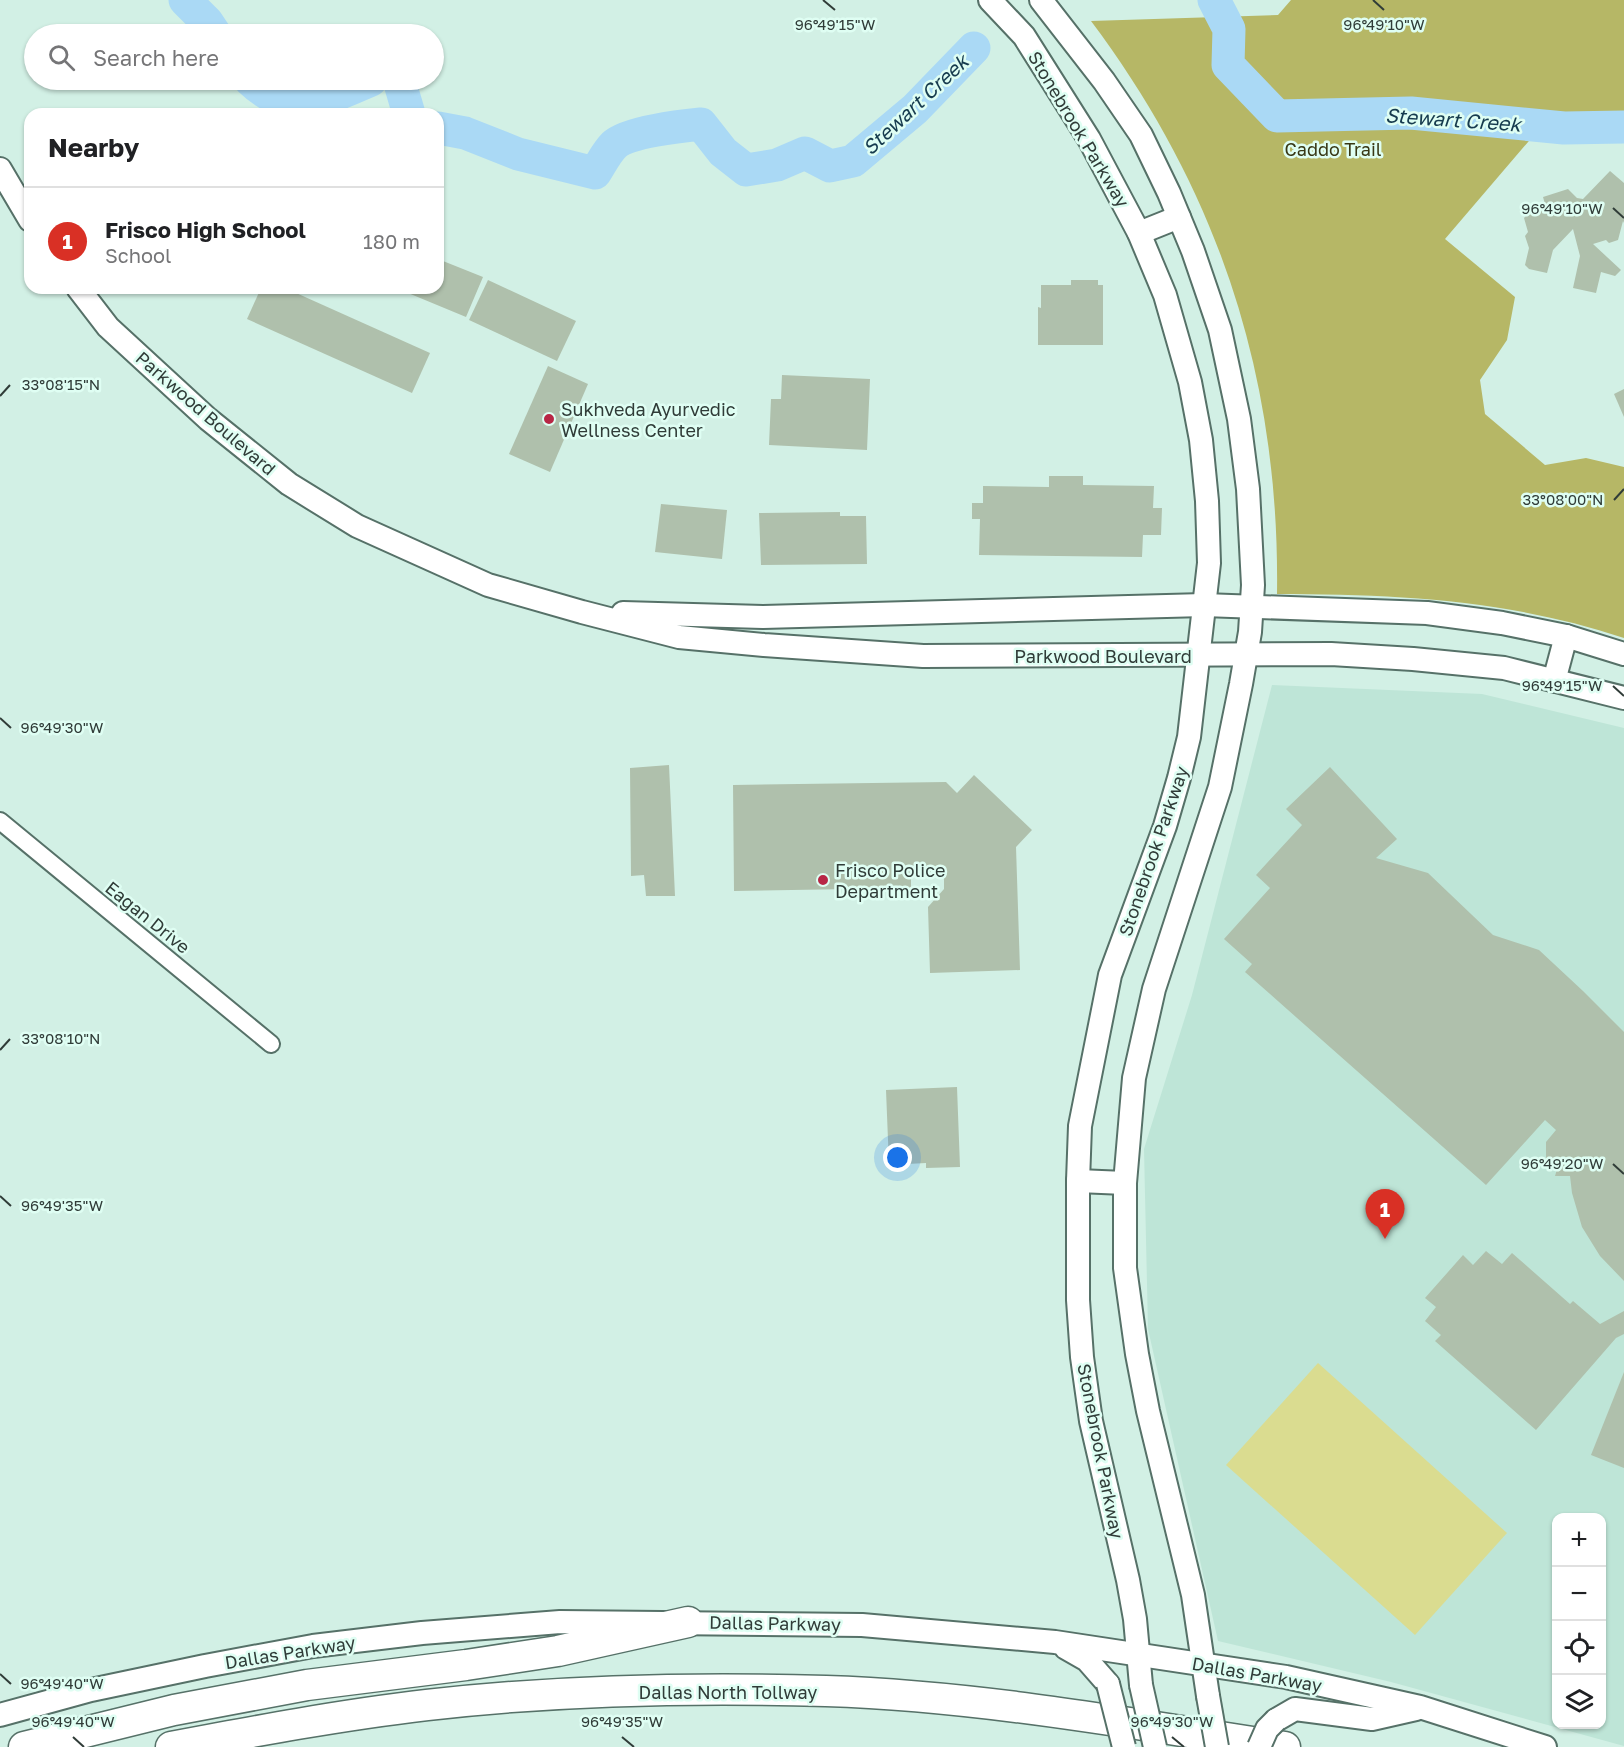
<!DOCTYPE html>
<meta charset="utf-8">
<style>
:root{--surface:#fff;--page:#f2f2f2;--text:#202124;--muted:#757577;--line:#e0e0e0;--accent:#d93025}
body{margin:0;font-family:"Golos Text",sans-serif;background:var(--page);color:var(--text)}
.controls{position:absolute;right:18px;bottom:18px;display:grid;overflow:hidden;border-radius:12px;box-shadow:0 2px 4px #0004}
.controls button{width:54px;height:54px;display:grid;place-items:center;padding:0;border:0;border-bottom:2px solid var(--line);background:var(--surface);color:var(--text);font:30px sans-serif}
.you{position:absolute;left:898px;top:1158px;width:21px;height:21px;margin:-15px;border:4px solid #fff;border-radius:50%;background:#1a73e8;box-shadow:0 0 0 9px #1a73e833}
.badge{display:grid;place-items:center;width:39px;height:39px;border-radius:50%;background:var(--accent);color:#fff;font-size:20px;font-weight:700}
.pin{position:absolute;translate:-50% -50px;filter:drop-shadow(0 2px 3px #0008)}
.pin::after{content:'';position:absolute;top:32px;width:21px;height:18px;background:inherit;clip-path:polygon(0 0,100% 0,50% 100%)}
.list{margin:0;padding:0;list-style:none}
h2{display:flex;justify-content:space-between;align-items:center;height:78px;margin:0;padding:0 24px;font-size:26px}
h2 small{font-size:20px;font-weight:400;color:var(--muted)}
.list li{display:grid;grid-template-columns:39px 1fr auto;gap:18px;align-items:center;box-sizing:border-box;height:108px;padding:0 24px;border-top:2px solid var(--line)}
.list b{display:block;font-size:22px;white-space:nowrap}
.list p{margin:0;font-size:20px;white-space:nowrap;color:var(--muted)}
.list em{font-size:20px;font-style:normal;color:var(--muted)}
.icon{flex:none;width:33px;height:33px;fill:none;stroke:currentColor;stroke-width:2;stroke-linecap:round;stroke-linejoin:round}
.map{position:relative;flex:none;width:1624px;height:1747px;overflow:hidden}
.search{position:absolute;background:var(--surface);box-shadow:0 2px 4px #0004;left:24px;top:24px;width:420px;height:66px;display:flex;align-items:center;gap:15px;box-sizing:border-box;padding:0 21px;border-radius:33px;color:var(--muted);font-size:22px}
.panel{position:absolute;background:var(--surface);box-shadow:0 2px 4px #0004;left:24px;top:108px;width:420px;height:186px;border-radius:18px}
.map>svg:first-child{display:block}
.built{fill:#bee5d7;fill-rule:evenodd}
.green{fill:#dadc90}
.forest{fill:#b6b766}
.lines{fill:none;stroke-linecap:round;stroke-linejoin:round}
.river{stroke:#aad9f5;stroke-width:33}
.building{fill:#afc0ac}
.minor-casing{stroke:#567168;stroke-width:20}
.secondary-casing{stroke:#567168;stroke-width:26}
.motorway-casing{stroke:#567168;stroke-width:33}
.minor{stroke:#fff;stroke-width:16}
.secondary{stroke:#fff;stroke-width:22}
.motorway{stroke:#fff;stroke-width:30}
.secondary-bridge-casing{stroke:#567168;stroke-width:26;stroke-linecap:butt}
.secondary-bridge{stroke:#fff;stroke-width:22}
.ticks{fill:none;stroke:#303c38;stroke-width:2}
.poi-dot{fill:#b82645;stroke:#dffef3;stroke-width:2}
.labels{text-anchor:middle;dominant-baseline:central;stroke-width:5;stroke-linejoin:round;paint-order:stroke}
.street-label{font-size:18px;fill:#303c38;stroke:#dffef3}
.park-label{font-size:18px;fill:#383815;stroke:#dffef3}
.poi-label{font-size:18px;fill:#303c38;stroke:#dffef3;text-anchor:start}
.water-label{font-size:20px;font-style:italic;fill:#163b4e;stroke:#dffef3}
.ticks-label{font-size:15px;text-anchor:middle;fill:#303c38;stroke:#dffef3;stroke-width:5;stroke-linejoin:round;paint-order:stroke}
</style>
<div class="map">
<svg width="1624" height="1747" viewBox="0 0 1624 1747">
<rect width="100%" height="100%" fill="#d2f0e5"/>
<path class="built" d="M 1272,685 L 1482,694 L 1624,728 L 1624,1746 L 1391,1682 L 1218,1641 L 1148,1329 L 1144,1149 L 1192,995 ZM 1556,1518 L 1602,1518 L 1602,1724 L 1556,1724 Z"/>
<path class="green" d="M 1318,1363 L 1507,1533 L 1415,1635 L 1226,1465 Z"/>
<path class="forest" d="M 1291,0 L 1624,0 L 1624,128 L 1540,128 L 1445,239 L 1515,297 L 1507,340 L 1480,380 L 1485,414 L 1545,465 L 1586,458 L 1624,467 L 1624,638 C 1511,600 1396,594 1277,594 C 1280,380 1220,193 1091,21 L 1278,15 Z"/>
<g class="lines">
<g class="river">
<path d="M 185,0 L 207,22 L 215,34"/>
<path d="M 1214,0 L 1229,29 L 1228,65 L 1277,116 L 1411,113 L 1564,128 L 1624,127"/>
<path d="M 250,80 C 290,119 327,99 371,80"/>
<path d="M 399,80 L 409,114"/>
<path d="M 438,128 L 465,133 L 518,154 L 595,173 C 601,164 606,153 614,145 C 627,132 682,126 701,124 L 723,152 L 746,170 L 777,165 L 805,153 L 830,166 L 853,161 L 915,109 L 974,48"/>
</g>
</g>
<g class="building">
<path d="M 1610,171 L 1624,183 L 1624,223 L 1623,221 L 1618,240 L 1609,243 L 1606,240 L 1593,244 L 1621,270 L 1615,276 L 1601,272 L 1596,293 L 1573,288 L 1580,256 L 1573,229 L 1553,250 L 1547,273 L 1529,269 L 1525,265 L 1529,248 L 1525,236 L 1528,232 L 1524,218 L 1533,208 L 1547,211 L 1543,197 L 1568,189 L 1577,198 L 1583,199 Z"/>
<path d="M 438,259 L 483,277 L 466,317 L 396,288 L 438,288 Z"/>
<path d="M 488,280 L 576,321 L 557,361 L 469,320 Z"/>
<path d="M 1071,280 L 1098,280 L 1098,285 L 1103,285 L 1103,345 L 1038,345 L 1038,307 L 1041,308 L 1041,285 L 1071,285 Z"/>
<path d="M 261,288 L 285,288 L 430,353 L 412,393 L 247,319 Z"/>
<path d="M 548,366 L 588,384 L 550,472 L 509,454 Z"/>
<path d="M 782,375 L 870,379 L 867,450 L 769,445 L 771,399 L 781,399 Z"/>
<path d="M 1624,389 L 1624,417 L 1614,394 Z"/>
<path d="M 1049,476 L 1083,476 L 1083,485 L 1154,486 L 1153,508 L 1162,508 L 1161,535 L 1143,535 L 1142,557 L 979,555 L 980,519 L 972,519 L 972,503 L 983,503 L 983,486 L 1049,487 Z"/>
<path d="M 661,504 L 727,510 L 722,559 L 655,552 Z"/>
<path d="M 840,512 L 840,516 L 866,516 L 867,564 L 761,565 L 759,513 Z"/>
<path d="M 669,765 L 675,896 L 646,896 L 644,875 L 631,876 L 630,768 Z"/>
<path d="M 1330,767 L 1397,839 L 1376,858 L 1428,873 L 1493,935 L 1539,950 L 1583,991 L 1624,1032 L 1624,1281 L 1600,1256 L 1582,1227 L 1572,1193 L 1570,1176 L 1555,1176 L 1560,1159 L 1546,1158 L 1546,1142 L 1556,1130 L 1545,1120 L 1486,1185 L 1245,972 L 1252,964 L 1224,939 L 1270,888 L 1256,875 L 1302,825 L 1286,809 Z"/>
<path d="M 974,775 L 1032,830 L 1016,847 L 1020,970 L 930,973 L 928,907 L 944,889 L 944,872 L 911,872 L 911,888 L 734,891 L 733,785 L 946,782 L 957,793 Z"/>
<path d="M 957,1087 L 960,1167 L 926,1168 L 926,1163 L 889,1165 L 886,1090 Z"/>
<path d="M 1486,1251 L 1502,1264 L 1512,1253 L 1570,1304 L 1573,1301 L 1600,1324 L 1624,1311 L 1624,1334 L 1616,1338 L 1536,1430 L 1435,1341 L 1441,1335 L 1425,1321 L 1436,1307 L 1425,1298 L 1463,1255 L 1473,1265 Z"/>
<path d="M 1624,1372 L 1624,1468 L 1591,1455 Z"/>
</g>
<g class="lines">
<g class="minor-casing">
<path id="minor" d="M 0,821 L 271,1044"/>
</g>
<g class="secondary-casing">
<g id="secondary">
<path d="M 990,0 L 1024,36 L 1089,139 L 1139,233 L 1165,295 L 1190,382 L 1201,440 L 1207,501 L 1209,563 L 1189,737 L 1179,778 L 1165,826 L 1110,975 L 1080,1126 L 1078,1181 L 1078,1300 L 1082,1357 L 1091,1421 L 1128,1580 L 1135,1619 L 1141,1685"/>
<path d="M 1041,0 L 1104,81 L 1141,135 L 1169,193 L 1193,251 L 1220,330 L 1239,419 L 1248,489 L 1253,585 L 1250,632 L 1241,684 L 1220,787 L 1154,989 L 1134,1078 L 1125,1183 L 1125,1268 L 1137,1354 L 1148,1411 L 1193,1595 L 1208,1696"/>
<path d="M 0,169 L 30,220"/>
<path d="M 1139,233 L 1179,217"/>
<path d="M 78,288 L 108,327 L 208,419 L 289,484 L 357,526 L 488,585 L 582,612 L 679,637 L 764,645 L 923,656 L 1331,654 L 1413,659 L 1504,668 L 1624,698"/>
<path d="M 623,613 L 763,617 L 1204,605 L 1427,613 L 1502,623 L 1566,636 L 1624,654"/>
<path d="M 1554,681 L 1566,636"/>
<path d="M 1078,1181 L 1125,1183"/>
<path d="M 1066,1648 L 1087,1660 L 1108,1684"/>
<path d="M 0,1715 L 91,1690 L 205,1666 L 313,1646 L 422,1633 L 560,1622 L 862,1625 L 1055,1642 L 1286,1677 L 1420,1707 L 1545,1747"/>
<path d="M 1276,1720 L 1295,1709 L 1372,1719 L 1416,1709"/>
</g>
</g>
<g class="motorway-casing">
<g id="motorway">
<path d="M 24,1747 L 174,1710 L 307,1685 L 466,1665 L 558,1651 L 688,1622"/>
<path d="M 171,1747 C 256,1731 341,1715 427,1705 C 559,1690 693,1687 826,1691 C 980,1696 1133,1724 1285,1747"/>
</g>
</g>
<use href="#minor" class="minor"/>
<use href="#secondary" class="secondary"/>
<use href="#motorway" class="motorway"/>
<g class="secondary-bridge-casing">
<g id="secondary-bridge">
<path d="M 1108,1684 L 1124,1747"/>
<path d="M 1141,1685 L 1155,1747"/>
<path d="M 1208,1696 L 1217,1747"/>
<path d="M 1259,1747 L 1267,1729 L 1276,1720"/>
</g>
</g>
<use href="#secondary-bridge" class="secondary-bridge"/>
</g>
<path class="ticks" d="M 823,0 L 835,10M 1373,0 L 1384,10M 1613,208 L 1624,218M 0,396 L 10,385M 1614,500 L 1624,489M 1613,686 L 1624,696M 0,718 L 11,728M 0,1050 L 10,1039M 1613,1164 L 1624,1174M 0,1196 L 11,1206M 0,1674 L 11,1684M 73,1737 L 84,1747M 622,1737 L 634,1747M 1172,1737 L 1184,1747"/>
<g class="poi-dot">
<circle cx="549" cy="419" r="6"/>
<circle cx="823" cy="880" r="6"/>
</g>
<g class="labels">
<g class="street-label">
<text transform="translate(1079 129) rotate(59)">Stonebrook Parkway</text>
<text transform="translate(206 413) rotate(41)">Parkwood Boulevard</text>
<text x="1103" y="656">Parkwood Boulevard</text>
<text transform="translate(1153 851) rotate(-71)">Stonebrook Parkway</text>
<text transform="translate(148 917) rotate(39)">Eagan Drive</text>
<text transform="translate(1101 1451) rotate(79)">Stonebrook Parkway</text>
<text transform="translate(775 1623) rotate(1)">Dallas Parkway</text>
<text transform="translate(290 1652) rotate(-9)">Dallas Parkway</text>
<text transform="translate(1257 1674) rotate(10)">Dallas Parkway</text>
<text x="728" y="1692">Dallas North Tollway</text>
</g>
<g class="park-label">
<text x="1333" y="149">Caddo Trail</text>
</g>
<g class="poi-label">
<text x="561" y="409">Sukhveda Ayurvedic<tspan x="561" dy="21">Wellness Center</tspan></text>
<text x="835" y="870">Frisco Police<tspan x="835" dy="21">Department</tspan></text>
</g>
<g class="water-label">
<text transform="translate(915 104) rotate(-43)">Stewart Creek</text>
<text transform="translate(1453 119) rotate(4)">Stewart Creek</text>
</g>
</g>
<g class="ticks-label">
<text x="835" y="30">96°49'15"W</text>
<text x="1384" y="30">96°49'10"W</text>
<text x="1562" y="214">96°49'10"W</text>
<text x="61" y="390">33°08'15"N</text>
<text x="1563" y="505">33°08'00"N</text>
<text x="1562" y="691">96°49'15"W</text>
<text x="62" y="733">96°49'30"W</text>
<text x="61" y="1044">33°08'10"N</text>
<text x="1562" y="1169">96°49'20"W</text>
<text x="62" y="1211">96°49'35"W</text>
<text x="62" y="1689">96°49'40"W</text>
<text x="73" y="1727">96°49'40"W</text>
<text x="622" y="1727">96°49'35"W</text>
<text x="1172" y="1727">96°49'30"W</text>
</g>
</svg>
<div class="controls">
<button>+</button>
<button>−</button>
<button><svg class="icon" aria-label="locate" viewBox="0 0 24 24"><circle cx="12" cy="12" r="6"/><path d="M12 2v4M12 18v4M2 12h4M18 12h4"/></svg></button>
<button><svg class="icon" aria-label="layers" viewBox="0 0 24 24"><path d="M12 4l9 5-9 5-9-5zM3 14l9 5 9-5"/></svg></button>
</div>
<div class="you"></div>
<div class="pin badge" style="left:1385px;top:1239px">1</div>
<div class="search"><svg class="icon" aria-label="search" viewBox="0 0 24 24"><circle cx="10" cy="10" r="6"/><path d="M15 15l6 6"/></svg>Search here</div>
<section class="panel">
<h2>Nearby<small></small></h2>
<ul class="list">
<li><span class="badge">1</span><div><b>Frisco High School</b><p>School</p></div><em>180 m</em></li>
</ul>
</section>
</div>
